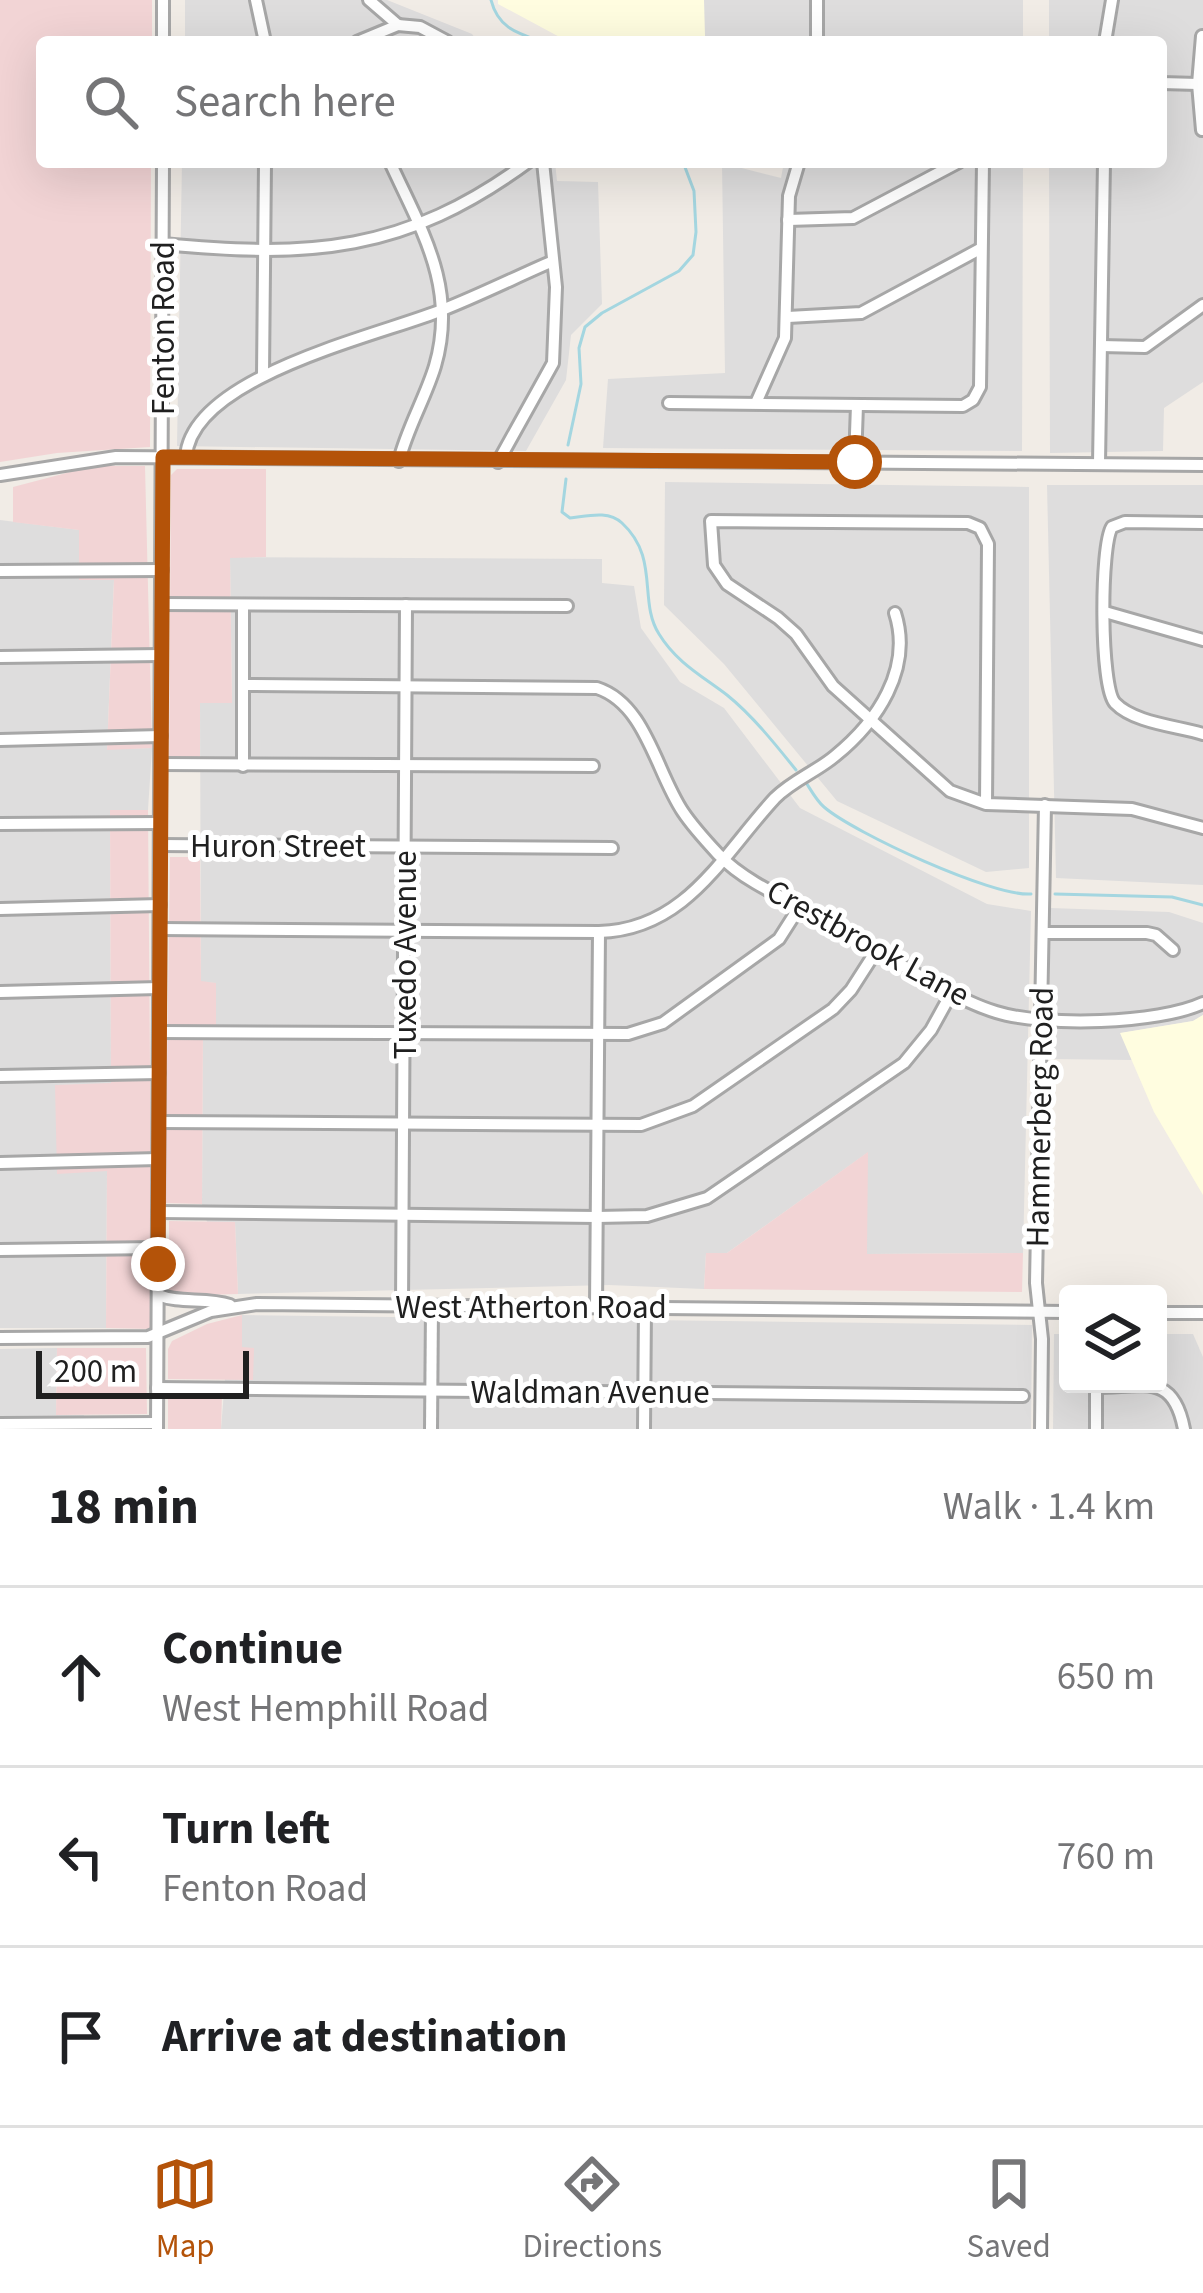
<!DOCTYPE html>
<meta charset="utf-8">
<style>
:root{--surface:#fff;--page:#f2f2f2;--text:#202124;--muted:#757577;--line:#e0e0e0;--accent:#b45309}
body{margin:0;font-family:"Source Sans 3",sans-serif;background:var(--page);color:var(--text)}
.controls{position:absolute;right:36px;bottom:36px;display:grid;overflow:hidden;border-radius:12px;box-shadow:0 12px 48px #0002}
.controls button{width:108px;height:108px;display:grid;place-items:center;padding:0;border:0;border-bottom:3px solid var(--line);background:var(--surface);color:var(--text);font:60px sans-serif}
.scale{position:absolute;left:36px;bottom:30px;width:213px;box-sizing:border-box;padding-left:12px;border:6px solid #202020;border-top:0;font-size:33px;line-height:42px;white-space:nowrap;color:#202020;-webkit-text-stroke:9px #fff;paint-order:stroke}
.stop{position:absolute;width:36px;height:36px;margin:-27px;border:9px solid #b45309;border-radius:50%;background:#fff}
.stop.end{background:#b45309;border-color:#fff;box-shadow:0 3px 12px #0008}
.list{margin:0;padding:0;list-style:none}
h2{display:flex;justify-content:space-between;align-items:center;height:156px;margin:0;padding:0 48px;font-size:51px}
h2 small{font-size:39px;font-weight:400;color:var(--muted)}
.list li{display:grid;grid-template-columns:78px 1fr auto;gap:36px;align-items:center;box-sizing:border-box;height:180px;padding:0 48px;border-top:3px solid var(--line)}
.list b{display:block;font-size:45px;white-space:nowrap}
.list p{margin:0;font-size:39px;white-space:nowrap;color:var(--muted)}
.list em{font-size:39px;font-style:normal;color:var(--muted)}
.icon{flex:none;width:66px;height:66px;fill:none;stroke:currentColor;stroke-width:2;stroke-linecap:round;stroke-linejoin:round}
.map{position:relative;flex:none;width:1203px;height:1429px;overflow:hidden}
.search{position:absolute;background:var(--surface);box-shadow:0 12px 48px #0002;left:36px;right:36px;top:36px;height:132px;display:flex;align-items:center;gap:30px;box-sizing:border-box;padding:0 42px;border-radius:12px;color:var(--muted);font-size:45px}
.sheet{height:696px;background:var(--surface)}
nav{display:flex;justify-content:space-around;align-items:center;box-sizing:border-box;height:168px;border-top:3px solid var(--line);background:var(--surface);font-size:33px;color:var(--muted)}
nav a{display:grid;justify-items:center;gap:6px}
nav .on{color:var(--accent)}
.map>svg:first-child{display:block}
.residential{fill:#dedddd}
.commercial{fill:#f2d4d5}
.education{fill:#fffde0}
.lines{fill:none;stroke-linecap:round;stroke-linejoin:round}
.stream{stroke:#a4d6e0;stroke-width:3}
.minor-casing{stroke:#a7a7a7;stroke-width:16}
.minor{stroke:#fff;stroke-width:10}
.route{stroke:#b45309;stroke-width:15}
.labels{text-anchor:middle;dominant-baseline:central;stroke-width:10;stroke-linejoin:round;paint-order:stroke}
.street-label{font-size:33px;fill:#202020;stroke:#fff}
</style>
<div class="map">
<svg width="1203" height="1429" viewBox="0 0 1203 1429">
<rect width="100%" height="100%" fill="#f1ece6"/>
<g class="residential">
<path d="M 185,0 L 387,0 L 472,34 L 478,42 L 185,42 Z"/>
<path d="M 704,0 L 1023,0 L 1023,42 L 801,42 L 801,37 L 704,36 Z"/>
<path d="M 1049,0 L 1203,0 L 1203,382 L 1164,408 L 1163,451 L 1050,453 L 1049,162 L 1161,162 L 1161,42 L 1049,42 Z"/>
<path d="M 182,162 L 555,162 L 557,181 L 598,182 L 602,304 L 571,335 L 566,380 L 526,451 L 177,446 Z"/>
<path d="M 784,162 L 1023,162 L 1022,451 L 603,448 L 608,379 L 725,373 L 722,163 L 781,178 Z"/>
<path d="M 665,482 L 1029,487 L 1029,868 L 986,872 L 837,801 L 724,664 L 664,605 Z"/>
<path d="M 1047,485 L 1203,485 L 1203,885 L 1056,878 Z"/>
<path d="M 0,520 L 80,530 L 114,579 L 107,749 L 152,748 L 148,810 L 110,810 L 111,1084 L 56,1085 L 107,1171 L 106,1328 L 0,1328 Z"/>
<path d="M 230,557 L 602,559 L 602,583 L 634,586 L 641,628 L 680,682 L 724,708 L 800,808 L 987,904 L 1031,911 L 1023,1253 L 867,1254 L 867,1153 L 727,1253 L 706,1253 L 704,1289 L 609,1285 L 238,1294 L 235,1223 L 207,1222 L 202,1204 L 203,1024 L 215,1025 L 215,983 L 201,982 L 200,703 L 232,703 Z"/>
<path d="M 1050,908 L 1169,912 L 1203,923 L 1203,1015 L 1193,1021 L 1121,1033 L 1132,1060 L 1050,1059 Z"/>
<path d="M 242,1315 L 1032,1325 L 1031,1429 L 221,1429 L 225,1379 L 252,1380 L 253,1348 L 242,1348 Z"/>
<path d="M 1054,1334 L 1068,1334 L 1068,1384 L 1158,1384 L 1158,1334 L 1193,1334 L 1203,1357 L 1203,1429 L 1053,1429 Z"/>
<path d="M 57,1348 L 56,1415 L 84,1415 L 85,1429 L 0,1429 L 0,1349 Z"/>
</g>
<g class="commercial">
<path d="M 0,0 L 152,0 L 152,42 L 42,42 L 42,162 L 151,162 L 150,447 L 57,453 L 0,462 Z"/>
<path d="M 93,466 L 145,466 L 152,748 L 107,750 L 114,580 L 79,580 L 79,530 L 13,522 L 13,487 Z"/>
<path d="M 177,469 L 266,469 L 266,557 L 230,558 L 232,703 L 200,703 L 200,758 L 169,761 L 171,475 Z"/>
<path d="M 110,810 L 148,810 L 152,1329 L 106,1328 L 107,1171 L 57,1174 L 55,1085 L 111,1083 Z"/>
<path d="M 170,857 L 200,857 L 201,981 L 216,983 L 216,1025 L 203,1025 L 202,1204 L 165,1203 Z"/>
<path d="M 868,1152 L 867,1254 L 1023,1253 L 1022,1292 L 704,1289 L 706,1253 L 727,1253 Z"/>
<path d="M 169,1221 L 235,1222 L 238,1294 L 169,1296 Z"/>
<path d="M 242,1315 L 242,1347 L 254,1348 L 253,1380 L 168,1379 L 168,1349 L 172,1341 L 207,1324 Z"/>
<path d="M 57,1348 L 146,1348 L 147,1414 L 56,1415 Z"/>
<path d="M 222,1395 L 221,1429 L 168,1429 L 168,1396 Z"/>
</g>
<g class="education">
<path d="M 498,0 L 704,0 L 705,36 L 802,37 L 801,42 L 567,41 L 498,4 Z"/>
<path d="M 1203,1015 L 1203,1195 L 1154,1112 L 1120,1033 L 1193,1021 Z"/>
</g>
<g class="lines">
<g class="stream">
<path d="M 491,0 C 498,28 517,33 543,42"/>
<path d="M 568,445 L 581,384 L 579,348 L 585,327 L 602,313 L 679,271 L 693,255 L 696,232 L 694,191 L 683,162"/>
<path d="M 566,479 L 562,512 L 570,518 C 588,516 608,510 622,523 C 660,558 638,601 659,634 C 676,662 702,676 727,695 C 752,715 776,745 796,770"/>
<path d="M 807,784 C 812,792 817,801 824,807 C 854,833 993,897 1031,894"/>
<path d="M 1055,894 L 1172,897 L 1203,905"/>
</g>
<g class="minor-casing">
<g id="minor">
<path d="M 163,0 L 163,42"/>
<path d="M 256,0 L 265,42"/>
<path d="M 369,0 L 398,25"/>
<path d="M 398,25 L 420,27 L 448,42"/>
<path d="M 1202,36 L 1198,84 L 1202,130"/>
<path d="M 357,42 L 398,25"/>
<path d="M 817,42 L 817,0"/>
<path d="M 1105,42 L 1112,0"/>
<path d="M 1161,83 L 1198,84"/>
<path d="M 390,162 C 421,230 458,287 435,366 C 425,399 407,428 399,461"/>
<path d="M 788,220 L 853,218 L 959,162"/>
<path d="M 163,244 C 310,258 404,253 528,162"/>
<path d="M 788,317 L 861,313 L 980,249"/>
<path d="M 1101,346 L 1145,347 L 1203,305"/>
<path d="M 263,375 L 265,162"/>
<path d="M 669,403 L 963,406 L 973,400 L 980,387 L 983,162"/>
<path d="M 756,403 L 785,338 L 789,196 L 799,162"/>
<path d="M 186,457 C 191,376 381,335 442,310 C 480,295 516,277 553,261"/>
<path d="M 498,462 L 553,363 L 556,287 L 543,162"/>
<path d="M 855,462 L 857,405"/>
<path d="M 1099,463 L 1104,162"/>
<path d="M 0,475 L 116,457 L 1203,465"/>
<path d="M 1203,523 L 1125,522 L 1112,527 C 1100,546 1100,687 1115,703 C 1134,723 1177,726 1203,734"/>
<path d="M 0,571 L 162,570"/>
<path d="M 162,604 L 567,606"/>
<path d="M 1105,612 L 1203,640"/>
<path d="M 0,657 L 161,655"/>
<path d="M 243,685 L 597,688 C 646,704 656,772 683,812 C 693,827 706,841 718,854 C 746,884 792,901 827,920 C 875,947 946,997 996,1012 C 1044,1027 1158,1024 1203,1003"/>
<path d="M 0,740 L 161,736"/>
<path d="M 161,764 L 593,766"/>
<path d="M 243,766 L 243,605"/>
<path d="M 986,804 L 988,544 L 980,528 L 968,523 L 711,521 L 714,565 L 727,584 L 778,618 L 796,634 L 833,686 L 950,791 L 986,804 L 1132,809 L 1203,828"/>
<path d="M 0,824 L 160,823"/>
<path d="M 160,845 L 612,848"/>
<path d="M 0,909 L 160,905"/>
<path d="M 160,929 L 599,932 C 686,930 723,854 775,798 C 793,780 816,772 835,756 C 877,722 913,669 895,613"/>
<path d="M 1044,933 L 1147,933 L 1156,935 L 1173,950"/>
<path d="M 0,992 L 159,988"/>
<path d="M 159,1032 L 628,1034 L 663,1023 L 779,939 L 800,906"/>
<path d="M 0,1076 L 159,1073"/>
<path d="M 159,1122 L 641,1125 L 693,1106 L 833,1009 L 851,990 L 878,948"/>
<path d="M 0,1163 L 158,1159"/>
<path d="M 158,1212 L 597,1217 L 647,1216 L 707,1198 L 904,1063 L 931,1030 L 952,992"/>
<path d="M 0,1250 L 158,1248"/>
<path d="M 158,1295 C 180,1304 206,1297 230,1305"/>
<path d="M 402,1306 L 406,605"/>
<path d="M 596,1307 L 599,932"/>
<path d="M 1158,1313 L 1203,1313"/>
<path d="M 0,1338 L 148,1337 L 211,1311 L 257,1304 L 1068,1312"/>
<path d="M 1096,1384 L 1096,1429"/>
<path d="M 1096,1387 C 1144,1387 1173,1372 1184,1429"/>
<path d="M 157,1388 L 1023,1396"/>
<path d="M 0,1424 L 157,1423"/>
<path d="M 157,1429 L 163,162"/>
<path d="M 431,1429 L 432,1306"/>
<path d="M 644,1429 L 645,1307"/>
<path d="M 1041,1429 L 1042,1339 L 1036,1283 L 1045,805"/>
</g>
</g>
<use href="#minor" class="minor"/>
</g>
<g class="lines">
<path class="route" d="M 158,1264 L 163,457 L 855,462"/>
</g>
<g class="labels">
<g class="street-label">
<text transform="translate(163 328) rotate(-90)">Fenton Road</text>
<text x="278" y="846">Huron Street</text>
<text transform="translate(868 943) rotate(29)">Crestbrook Lane</text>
<text transform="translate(405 955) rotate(-90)">Tuxedo Avenue</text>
<text transform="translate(1040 1117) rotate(-89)">Hammerberg Road</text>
<text x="531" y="1307">West Atherton Road</text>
<text x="590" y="1392">Waldman Avenue</text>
</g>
</g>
</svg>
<div class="controls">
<button><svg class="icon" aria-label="layers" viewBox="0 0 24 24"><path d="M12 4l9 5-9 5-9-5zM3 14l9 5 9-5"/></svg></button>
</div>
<div class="scale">200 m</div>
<div class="stop" style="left:855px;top:462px"></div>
<div class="stop end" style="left:158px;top:1264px"></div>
<div class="search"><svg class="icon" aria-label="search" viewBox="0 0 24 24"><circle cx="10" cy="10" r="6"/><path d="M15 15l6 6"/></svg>Search here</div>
</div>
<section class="sheet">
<h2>18 min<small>Walk · 1.4 km</small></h2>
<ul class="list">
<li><svg class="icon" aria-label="ahead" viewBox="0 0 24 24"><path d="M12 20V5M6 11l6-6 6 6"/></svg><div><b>Continue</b><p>West Hemphill Road</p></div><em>650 m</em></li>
<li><svg class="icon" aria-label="left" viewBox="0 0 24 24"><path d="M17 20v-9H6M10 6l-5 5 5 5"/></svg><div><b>Turn left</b><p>Fenton Road</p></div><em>760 m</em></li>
<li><svg class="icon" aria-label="arrive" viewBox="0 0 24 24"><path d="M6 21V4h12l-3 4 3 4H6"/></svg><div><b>Arrive at destination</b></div></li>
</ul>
</section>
<nav>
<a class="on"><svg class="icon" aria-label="map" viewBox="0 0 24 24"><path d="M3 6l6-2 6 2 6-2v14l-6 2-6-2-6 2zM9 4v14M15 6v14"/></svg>Map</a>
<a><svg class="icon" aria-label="directions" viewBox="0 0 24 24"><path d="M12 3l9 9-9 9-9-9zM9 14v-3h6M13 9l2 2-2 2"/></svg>Directions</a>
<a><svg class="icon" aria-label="saved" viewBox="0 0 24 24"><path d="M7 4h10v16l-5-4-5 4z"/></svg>Saved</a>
</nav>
